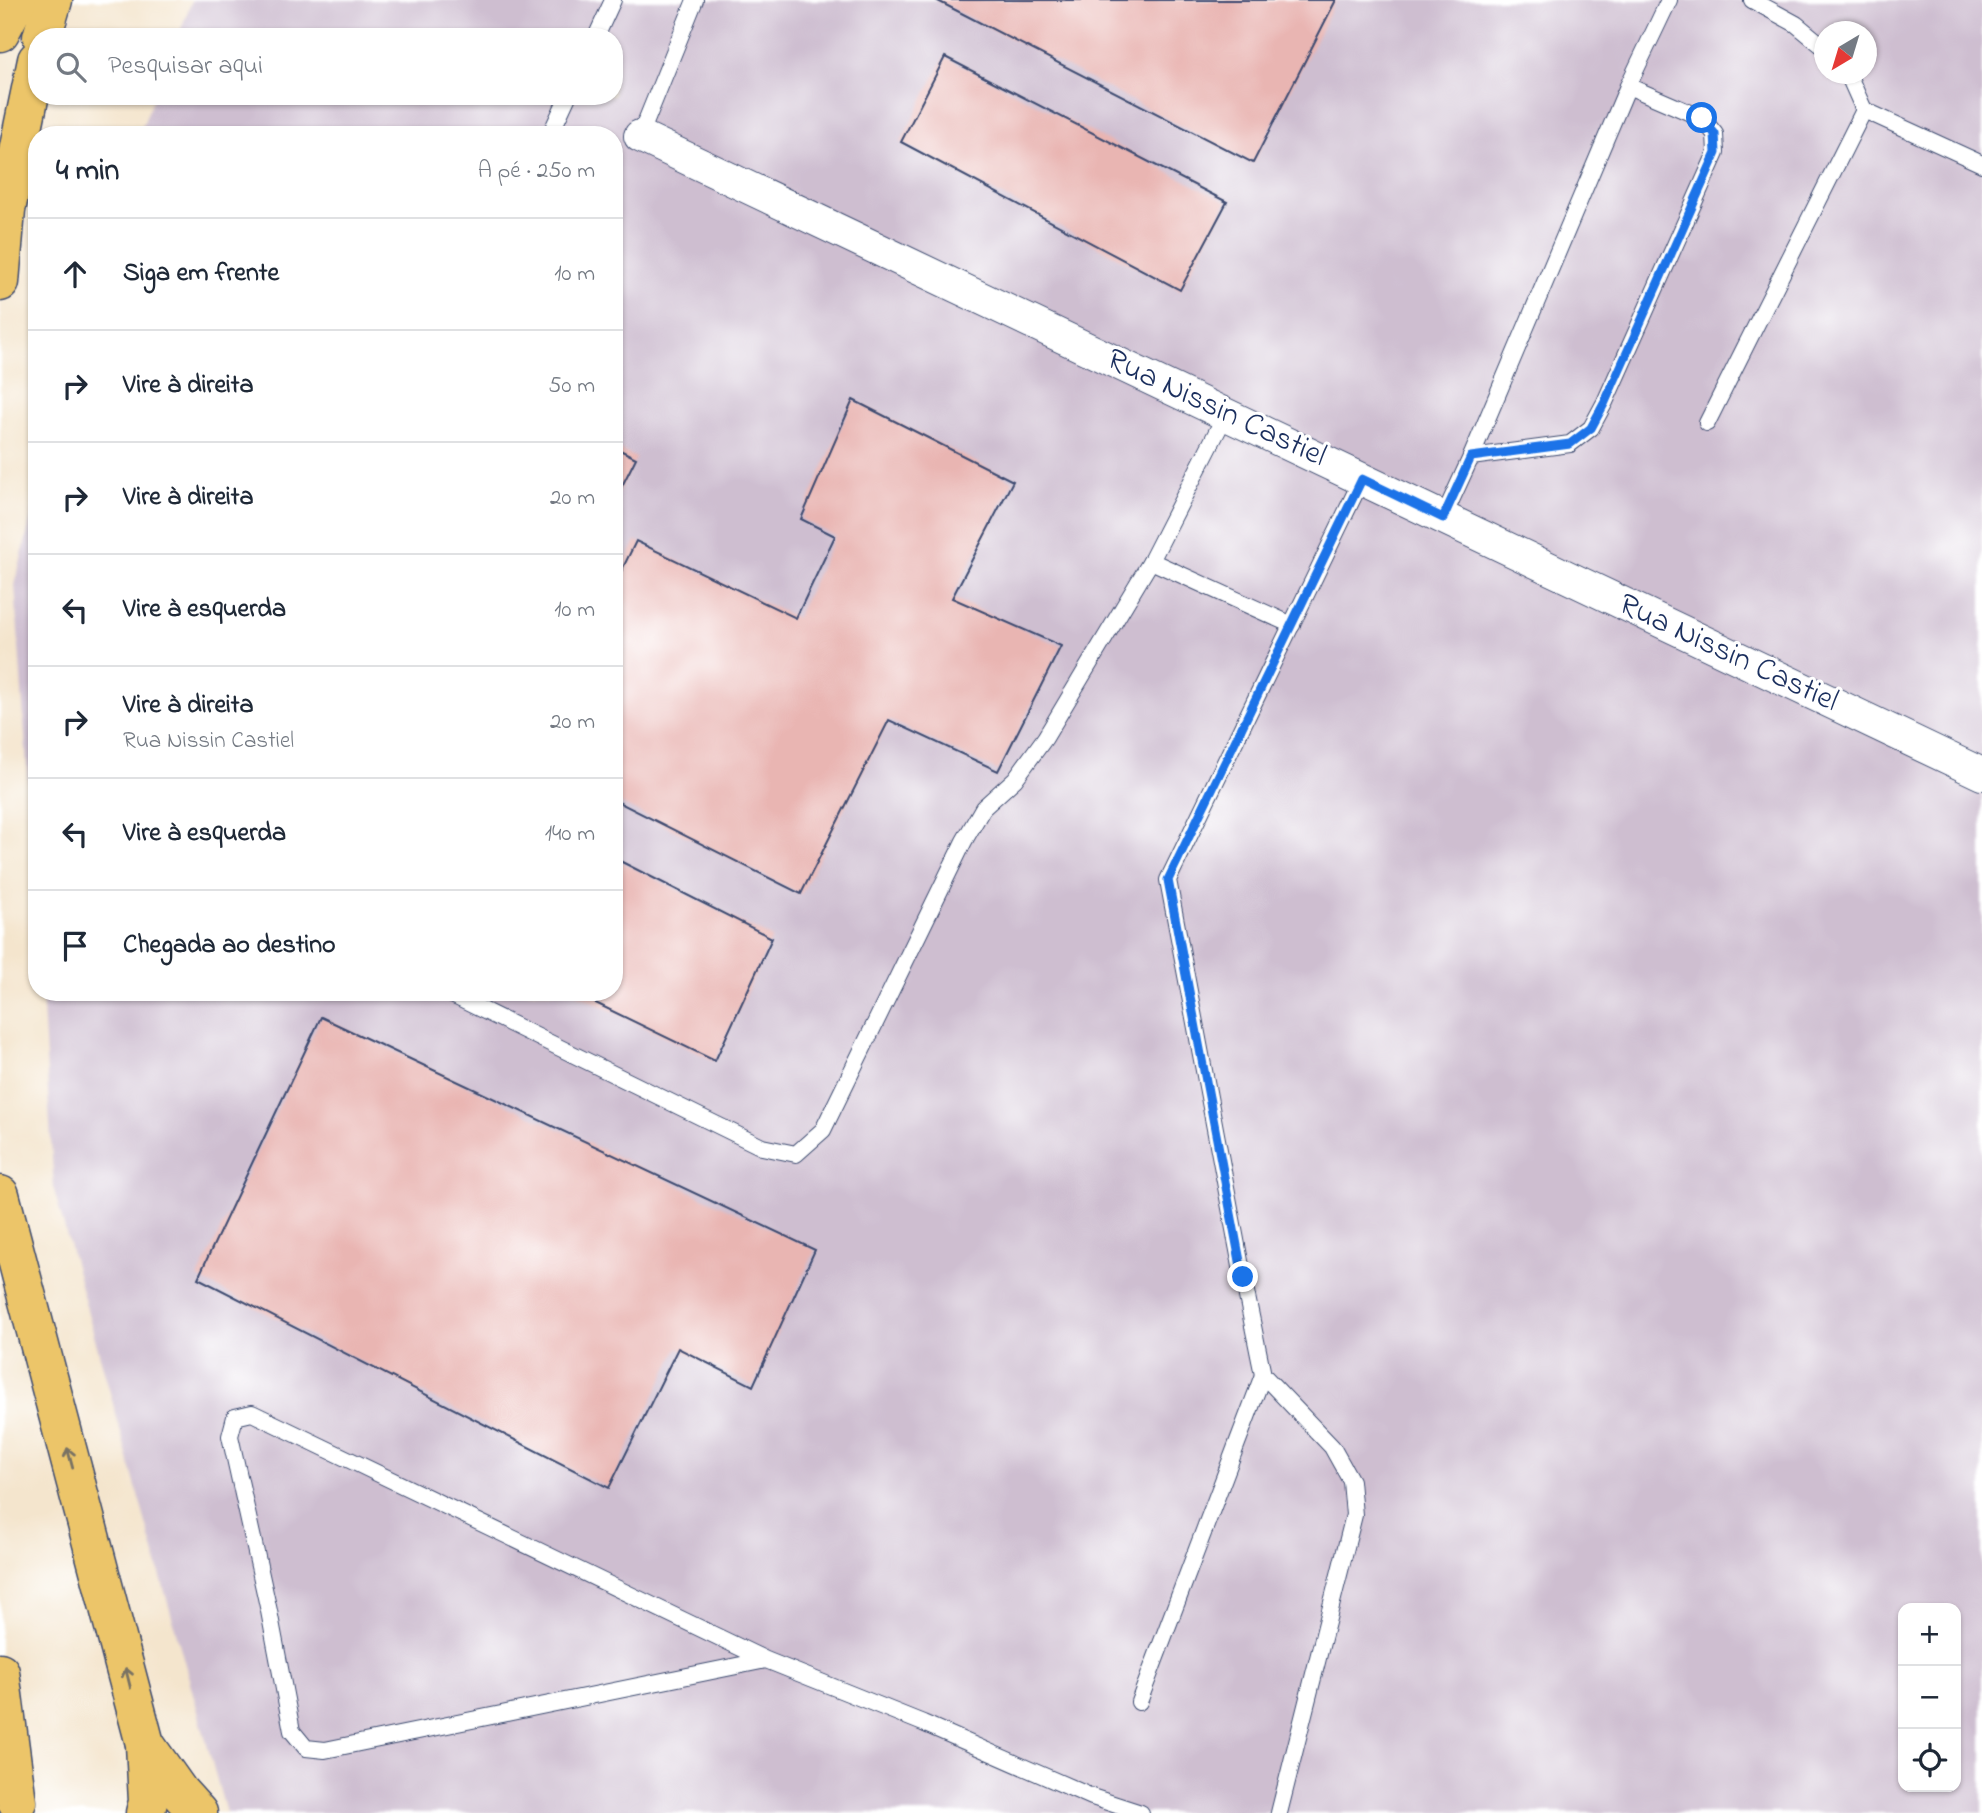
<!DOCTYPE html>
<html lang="pt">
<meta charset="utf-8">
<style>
:root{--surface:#fff;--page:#f2f2f3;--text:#1f2937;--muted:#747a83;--line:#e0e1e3}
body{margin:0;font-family:"Indie Flower",sans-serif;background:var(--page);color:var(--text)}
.controls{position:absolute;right:21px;bottom:21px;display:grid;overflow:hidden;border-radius:14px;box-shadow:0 2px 5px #0004}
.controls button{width:63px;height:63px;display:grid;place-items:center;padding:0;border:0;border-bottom:2px solid var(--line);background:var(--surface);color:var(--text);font:35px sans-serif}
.compass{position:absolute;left:1814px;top:21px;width:63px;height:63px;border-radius:50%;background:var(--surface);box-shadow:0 2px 5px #0004;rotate:218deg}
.stop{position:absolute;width:21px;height:21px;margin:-16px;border:5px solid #1a73e8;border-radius:50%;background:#fff}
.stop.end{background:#1a73e8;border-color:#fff;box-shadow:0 2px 7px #0008}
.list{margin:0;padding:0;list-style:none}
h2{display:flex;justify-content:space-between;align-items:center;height:91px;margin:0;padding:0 28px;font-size:30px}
h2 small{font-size:23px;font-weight:400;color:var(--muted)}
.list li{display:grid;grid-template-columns:46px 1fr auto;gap:21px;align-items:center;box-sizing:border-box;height:112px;padding:0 28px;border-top:2px solid var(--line)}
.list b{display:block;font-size:26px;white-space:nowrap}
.list p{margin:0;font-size:23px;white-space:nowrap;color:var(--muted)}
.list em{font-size:23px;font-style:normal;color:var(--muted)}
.icon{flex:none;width:38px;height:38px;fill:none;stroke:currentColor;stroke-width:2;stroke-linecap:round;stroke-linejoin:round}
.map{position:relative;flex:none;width:1982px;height:1813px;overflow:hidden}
.search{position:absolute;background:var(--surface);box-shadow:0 2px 5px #0004;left:28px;top:28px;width:595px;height:77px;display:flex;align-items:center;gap:18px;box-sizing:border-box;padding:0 24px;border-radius:28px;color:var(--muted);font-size:26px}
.panel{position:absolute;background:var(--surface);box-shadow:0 2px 5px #0004;left:28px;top:126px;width:595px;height:875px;border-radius:28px}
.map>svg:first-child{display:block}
.industrial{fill:#cebed0;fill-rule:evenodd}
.building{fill:#e9b5b2}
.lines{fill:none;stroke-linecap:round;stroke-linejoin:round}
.service-casing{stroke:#3c4a6f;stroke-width:18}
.minor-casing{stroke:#3c4a6f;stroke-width:34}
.primary-casing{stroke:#3c4a6f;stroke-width:41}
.trunk-casing{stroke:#3c4a6f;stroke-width:41}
.service{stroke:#fff;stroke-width:16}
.minor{stroke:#fff;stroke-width:32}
.primary{stroke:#ecc569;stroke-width:38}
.trunk{stroke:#ecc569;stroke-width:38}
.oneway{stroke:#797263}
.route{stroke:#1a73e8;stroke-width:9}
.labels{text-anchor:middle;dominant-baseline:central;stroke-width:6;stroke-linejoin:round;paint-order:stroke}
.street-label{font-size:32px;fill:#1b2f5e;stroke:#fff}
</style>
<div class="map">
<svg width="1982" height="1813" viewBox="0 0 1982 1813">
<rect width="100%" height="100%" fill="#fff"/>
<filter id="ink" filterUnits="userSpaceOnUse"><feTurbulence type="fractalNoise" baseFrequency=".0143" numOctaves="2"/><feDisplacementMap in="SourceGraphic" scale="14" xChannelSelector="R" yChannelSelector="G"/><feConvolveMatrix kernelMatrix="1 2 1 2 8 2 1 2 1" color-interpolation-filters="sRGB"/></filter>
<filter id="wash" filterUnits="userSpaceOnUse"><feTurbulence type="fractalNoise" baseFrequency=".00686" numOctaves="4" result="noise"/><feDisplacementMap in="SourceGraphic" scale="28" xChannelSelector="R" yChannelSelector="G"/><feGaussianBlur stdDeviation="1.57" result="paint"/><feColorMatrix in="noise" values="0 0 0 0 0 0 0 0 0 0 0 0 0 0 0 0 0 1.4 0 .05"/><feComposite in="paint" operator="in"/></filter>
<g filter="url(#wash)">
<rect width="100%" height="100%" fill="#f4e5cd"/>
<g class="industrial">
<path d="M 192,0 L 1982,0 L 1982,1813 L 226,1813 L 54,1190 L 42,992 L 614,992 L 614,135 L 139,135 L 154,96 L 614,96 L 614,37 L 178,37 ZM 1825,32 L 1867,32 L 1867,74 L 1825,74 ZM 1903,1608 L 1956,1608 L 1956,1787 L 1903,1787 Z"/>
<path d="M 37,492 L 37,919 L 15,585 Z"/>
</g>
<g id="blocks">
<g class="building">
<path d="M 936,0 L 1336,0 L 1253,163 Z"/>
<path d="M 945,57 L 1227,202 L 1180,290 L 901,142 Z"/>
<path d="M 853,400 L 1013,481 L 952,598 L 1061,646 L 998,771 L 889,720 L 801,894 L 614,800 L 614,586 L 636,541 L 796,618 L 835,536 L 801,519 Z"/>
<path d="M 614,447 L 636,458 L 614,502 Z"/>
<path d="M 614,858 L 772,938 L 715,1061 L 573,992 L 614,992 Z"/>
<path d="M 321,1017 L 815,1250 L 753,1386 L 678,1348 L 609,1488 L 198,1278 Z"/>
</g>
</g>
</g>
<g filter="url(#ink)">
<use href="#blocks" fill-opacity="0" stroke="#3c4a6f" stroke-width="2"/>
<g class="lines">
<g class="service-casing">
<g id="service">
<path d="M 1752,0 L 1796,24 L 1825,48"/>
<path d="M 596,37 L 613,0"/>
<path d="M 1848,74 L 1864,110"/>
<path d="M 550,135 L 568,96"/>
<path d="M 640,136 L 695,0"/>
<path d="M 1707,423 L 1864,110 L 1982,164"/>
<path d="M 1471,457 L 1570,444 L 1591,428 L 1605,402 L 1716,153 L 1715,134 L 1702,118 L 1628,86"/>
<path d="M 1443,518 L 1471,457 L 1628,86 L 1669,0"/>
<path d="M 1151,561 L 1292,625"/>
<path d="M 446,992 L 762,1147 L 796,1154 L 823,1130 L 964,841 L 983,808 L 1015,779 L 1045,738 L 1151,561 L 1226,414"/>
<path d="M 766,1660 L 325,1750 L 306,1748 L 292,1731 L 269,1611 L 230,1436 L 235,1417 L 252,1413 L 766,1660 L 923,1723 L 1092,1797 L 1141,1813"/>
<path d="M 1139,1702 L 1263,1375"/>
<path d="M 1279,1813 L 1354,1515 L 1351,1481 L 1332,1447 L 1263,1375 L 1243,1277 L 1168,880 L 1362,479"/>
</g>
</g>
<g class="minor-casing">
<path id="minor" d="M 640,136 L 1982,774"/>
</g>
<g class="primary-casing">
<g id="primary">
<path d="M 42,37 L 53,0"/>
<path d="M 0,282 L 6,210 L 37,60"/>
<path d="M 0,1195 L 145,1744 L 148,1802 L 145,1813"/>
<path d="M 145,1744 L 179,1792 L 198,1813"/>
</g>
</g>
<g class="trunk-casing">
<g id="trunk">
<path d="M 0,32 L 17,0"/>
<path d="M 0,1672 L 17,1802"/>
</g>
</g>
<use href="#service" class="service"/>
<use href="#minor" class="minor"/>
<use href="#primary" class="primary"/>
<use href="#trunk" class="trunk"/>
</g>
<defs><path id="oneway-shaft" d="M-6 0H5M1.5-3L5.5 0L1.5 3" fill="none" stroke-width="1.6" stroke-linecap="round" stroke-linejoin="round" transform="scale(1.75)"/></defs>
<g class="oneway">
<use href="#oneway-shaft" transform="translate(70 1458) rotate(-105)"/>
<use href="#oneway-shaft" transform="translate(128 1678) rotate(-104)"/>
</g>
</g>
<g class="lines" filter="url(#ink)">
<path class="route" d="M 1243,1277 L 1168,880 L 1362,479 L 1443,518 L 1471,457 L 1570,444 L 1591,428 L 1605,402 L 1716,153 L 1715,134 L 1702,118"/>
</g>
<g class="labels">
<g class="street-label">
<text transform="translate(1216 409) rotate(25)">Rua Nissin Castiel</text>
<text transform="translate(1728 654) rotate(25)">Rua Nissin Castiel</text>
</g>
</g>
</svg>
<div class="controls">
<button>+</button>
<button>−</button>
<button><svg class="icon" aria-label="locate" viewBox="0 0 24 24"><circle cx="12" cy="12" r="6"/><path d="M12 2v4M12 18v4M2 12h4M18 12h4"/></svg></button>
</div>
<svg class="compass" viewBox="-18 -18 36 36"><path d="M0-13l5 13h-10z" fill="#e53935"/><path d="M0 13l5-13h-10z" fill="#747a83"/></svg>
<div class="stop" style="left:1702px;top:118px"></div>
<div class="stop end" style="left:1243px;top:1277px"></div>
<div class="search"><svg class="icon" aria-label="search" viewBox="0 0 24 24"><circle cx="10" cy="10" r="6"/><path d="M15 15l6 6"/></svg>Pesquisar aqui</div>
<section class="panel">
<h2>4 min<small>A pé · 250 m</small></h2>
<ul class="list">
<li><svg class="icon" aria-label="ahead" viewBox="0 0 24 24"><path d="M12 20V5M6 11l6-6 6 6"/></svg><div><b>Siga em frente</b></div><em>10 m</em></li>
<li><svg class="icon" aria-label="right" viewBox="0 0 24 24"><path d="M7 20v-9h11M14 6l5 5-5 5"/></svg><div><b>Vire à direita</b></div><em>50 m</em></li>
<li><svg class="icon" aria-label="right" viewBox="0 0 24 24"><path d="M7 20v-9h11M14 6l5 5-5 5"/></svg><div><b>Vire à direita</b></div><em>20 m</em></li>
<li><svg class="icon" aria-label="left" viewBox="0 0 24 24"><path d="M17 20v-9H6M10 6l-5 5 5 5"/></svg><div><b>Vire à esquerda</b></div><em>10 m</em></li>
<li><svg class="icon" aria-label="right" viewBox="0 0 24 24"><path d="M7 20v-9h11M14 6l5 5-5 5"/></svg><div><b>Vire à direita</b><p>Rua Nissin Castiel</p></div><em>20 m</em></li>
<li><svg class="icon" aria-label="left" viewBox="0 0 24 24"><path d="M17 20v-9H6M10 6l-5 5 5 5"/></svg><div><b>Vire à esquerda</b></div><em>140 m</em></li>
<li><svg class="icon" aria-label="arrive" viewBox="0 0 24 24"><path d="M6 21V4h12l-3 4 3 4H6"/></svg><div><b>Chegada ao destino</b></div></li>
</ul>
</section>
</div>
